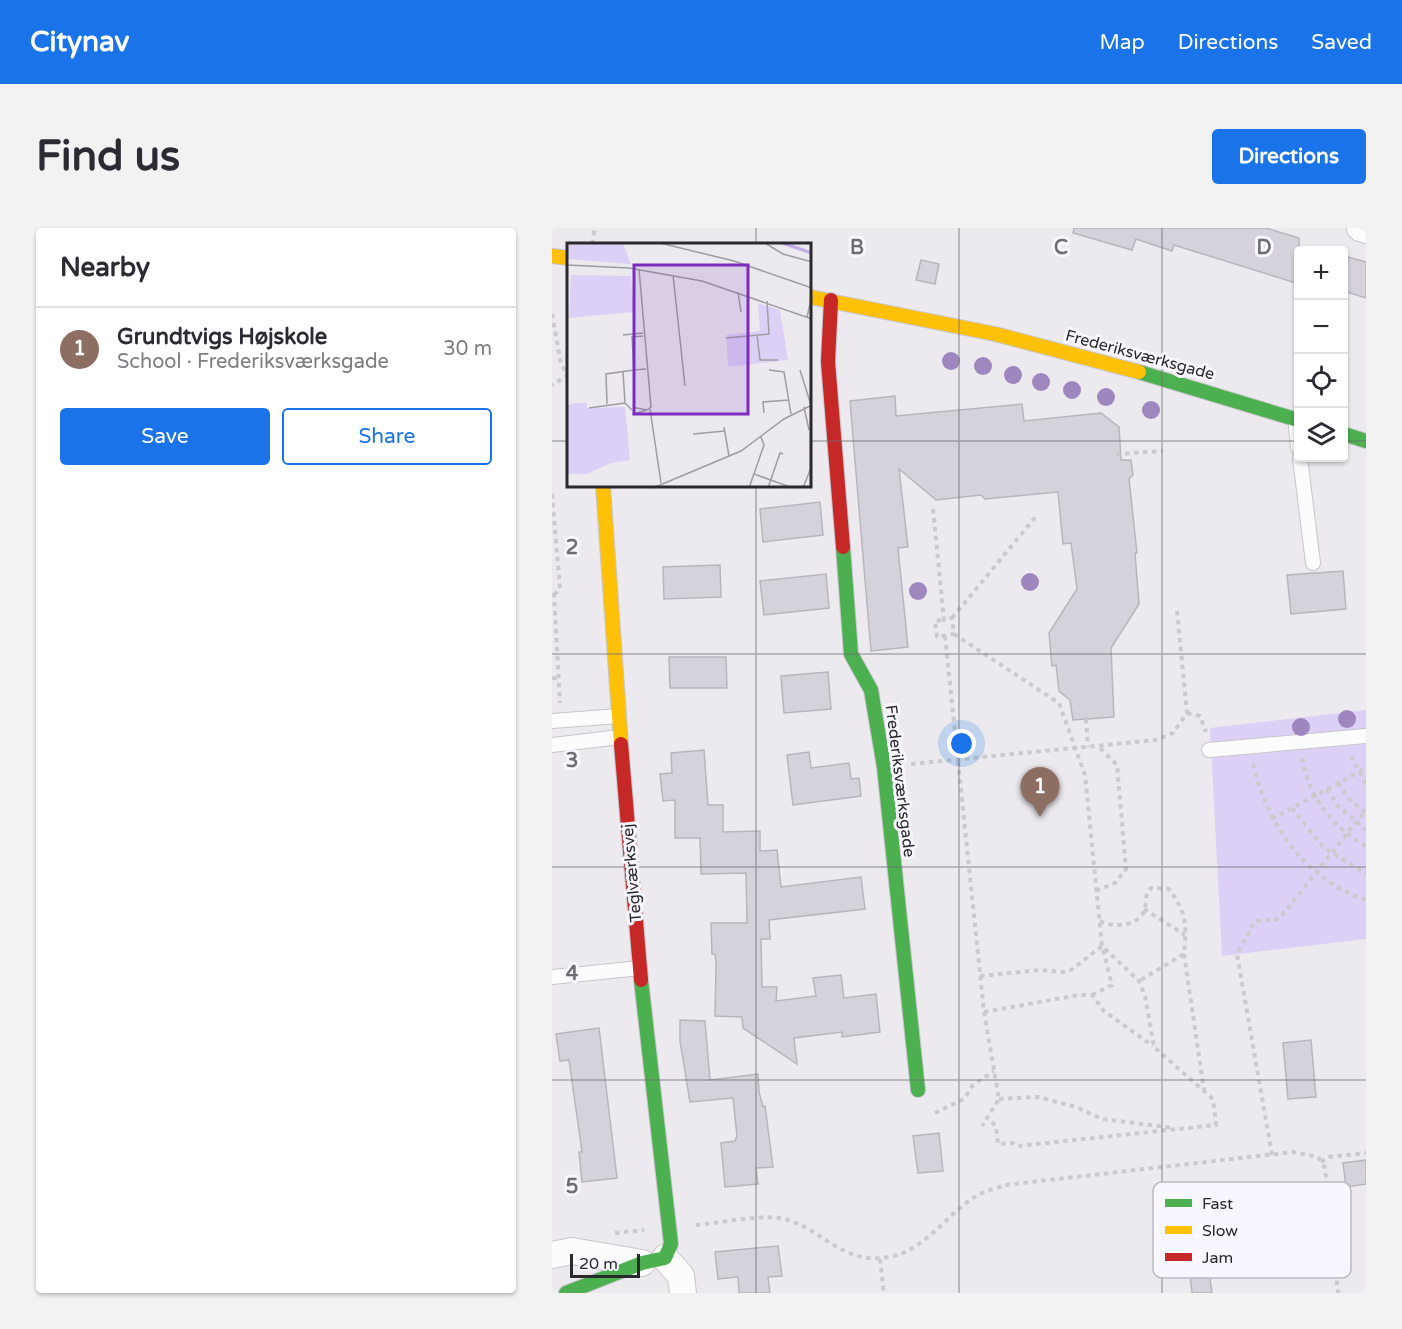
<!DOCTYPE html>
<meta charset="utf-8">
<style>
:root{--surface:#fff;--page:#f2f2f3;--text:#2b2b33;--muted:#7c7c81;--line:#e1e1e2;--accent:#1a73e8}
body{margin:0;font-family:"Varela Round",sans-serif;background:var(--page);color:var(--text)}
.controls{position:absolute;right:18px;top:18px;display:grid;overflow:hidden;border-radius:6px;box-shadow:0 2px 4px #0004}
.controls button{width:54px;height:54px;display:grid;place-items:center;padding:0;border:0;border-bottom:2px solid var(--line);background:var(--surface);color:var(--text);font:30px sans-serif}
.scale{position:absolute;left:18px;bottom:15px;width:70px;box-sizing:border-box;padding-left:6px;border:3px solid #2a292c;border-top:0;font-size:16px;line-height:21px;white-space:nowrap;color:#2a292c;-webkit-text-stroke:4px #f8f6fe;paint-order:stroke}
.you{position:absolute;left:410px;top:516px;width:21px;height:21px;margin:-15px;border:4px solid #fff;border-radius:50%;background:#1a73e8;box-shadow:0 0 0 9px #1a73e833}
.badge{display:grid;place-items:center;width:39px;height:39px;border-radius:50%;background:var(--accent);color:#fff;font-size:20px;font-weight:700}
.pin{position:absolute;translate:-50% -50px;filter:drop-shadow(0 2px 3px #0008)}
.pin::after{content:'';position:absolute;top:32px;width:21px;height:18px;background:inherit;clip-path:polygon(0 0,100% 0,50% 100%)}
.list{margin:0;padding:0;list-style:none}
h2{display:flex;justify-content:space-between;align-items:center;height:78px;margin:0;padding:0 24px;font-size:26px}
h2 small{font-size:20px;font-weight:400;color:var(--muted)}
.list li{display:grid;grid-template-columns:39px 1fr auto;gap:18px;align-items:center;box-sizing:border-box;height:84px;padding:0 24px;border-top:2px solid var(--line)}
.list b{display:block;font-size:22px;white-space:nowrap}
.list p{margin:0;font-size:20px;white-space:nowrap;color:var(--muted)}
.list em{font-size:20px;font-style:normal;color:var(--muted)}
.actions{display:flex;gap:12px;padding:18px 24px}
.actions a{flex:1;padding:14px 0;border:2px solid var(--accent);border-radius:6px;text-align:center;font-size:21px;color:var(--accent)}
.actions .main{background:var(--accent);color:#fff}
.icon{flex:none;width:33px;height:33px;fill:none;stroke:currentColor;stroke-width:2;stroke-linecap:round;stroke-linejoin:round}
.map{position:relative;flex:none;width:814px;height:1065px;overflow:hidden;border-radius:6px}
header{display:flex;align-items:center;gap:36px;box-sizing:border-box;height:84px;padding:0 30px;background:var(--accent);color:#fff}
header strong{font-size:28px}
nav{display:flex;gap:33px;margin-inline-start:auto;font-size:21px}
.intro{display:flex;align-items:center;justify-content:space-between;box-sizing:border-box;height:144px;padding:0 36px}
h1{margin:0;font-size:42px}
.button{padding:15px 27px;border-radius:6px;background:var(--accent);color:#fff;font-size:21px;font-weight:700}
main{display:flex;gap:36px;padding:0 36px}
aside{flex:1;background:var(--surface);border-radius:6px;box-shadow:0 2px 4px #0004}
.map>svg:first-child{display:block}
.green{fill:#dcd0f6}
.building{fill:#d5d2dc;stroke:#b8b6ba;stroke-width:1.5}
.lines{fill:none;stroke-linecap:round;stroke-linejoin:round}
.lane-casing{stroke:#c7c6ca;stroke-width:16}
.street-casing{stroke:#c7c6ca;stroke-width:28}
.fast-casing{stroke:#c7c6ca;stroke-width:16}
.slow-casing{stroke:#c7c6ca;stroke-width:16}
.jam-casing{stroke:#c7c6ca;stroke-width:16}
.path{stroke:#cbcacc;stroke-width:4;stroke-dasharray:4.5 4.5;stroke-linecap:butt}
.lane{stroke:#fcfcfd;stroke-width:14}
.street{stroke:#fcfcfd;stroke-width:26}
.fast{stroke:#4caf50;stroke-width:14}
.slow{stroke:#ffc107;stroke-width:14}
.jam{stroke:#c62828;stroke-width:14}
.tree{fill:#9e86be}
.grid{fill:none;stroke:#6e6d70;stroke-width:1.5;stroke-opacity:0.55}
.labels{text-anchor:middle;dominant-baseline:central;stroke-width:6;stroke-linejoin:round;paint-order:stroke}
.street-label{font-size:16px;fill:#2a292c;stroke:#f8f6fe}
.inset-river{fill:none;stroke:#c1ace8;stroke-width:3}
.inset-road{fill:none;stroke:#9e9da1;stroke-width:1.5}
.view{fill:#7b2cbf;fill-opacity:0.15;stroke:#7b2cbf;stroke-width:3}
.inset-edge{fill:none;stroke:#2a292c;stroke-width:3}
.key{fill:#f8f6fe;stroke:#bab8bf;stroke-width:1.5}
.key-label{font-size:16px;fill:#2a292c}
.grid-label{font-size:20px;text-anchor:middle;font-weight:bold;fill:#6e6d70;stroke:#f8f6fe;stroke-width:6;stroke-linejoin:round;paint-order:stroke}
</style>
<header>
<strong>Citynav</strong>
<nav><a>Map</a><a>Directions</a><a>Saved</a></nav>
</header>
<div class="intro"><h1>Find us</h1><a class="button">Directions</a></div>
<main>
<aside>
<h2>Nearby<small></small></h2>
<ul class="list">
<li><span class="badge" style="background:#8d6e63">1</span><div><b>Grundtvigs Højskole</b><p>School · Frederiksværksgade</p></div><em>30 m</em></li>
</ul>
<div class="actions"><a class="main">Save</a><a>Share</a></div>
</aside>
<div class="map">
<svg width="814" height="1065" viewBox="0 0 814 1065">
<rect width="100%" height="100%" fill="#eceaef"/>
<path class="green" d="M 814,482 L 814,711 L 670,728 L 658,500 Z"/>
<g class="building">
<path d="M 522,0 L 714,0 L 747,10 L 747,56 L 622,17 L 620,23 L 584,11 L 580,22 L 521,5 Z"/>
<path d="M 792,28 L 814,34 L 814,70 L 792,63 Z"/>
<path d="M 369,32 L 387,36 L 383,56 L 364,52 Z"/>
<path d="M 343,168 L 344,188 L 470,176 L 472,193 L 549,185 L 567,199 L 569,232 L 579,232 L 581,247 L 577,251 L 585,325 L 583,325 L 587,376 L 559,420 L 562,489 L 521,492 L 518,472 L 507,463 L 504,437 L 500,438 L 497,405 L 525,361 L 519,315 L 511,316 L 506,264 L 433,271 L 429,267 L 384,272 L 347,241 L 356,319 L 346,320 L 356,419 L 319,423 L 298,173 Z"/>
<path d="M 268,274 L 271,307 L 211,314 L 208,281 Z"/>
<path d="M 168,337 L 169,369 L 112,371 L 111,339 Z"/>
<path d="M 791,343 L 794,381 L 739,386 L 735,347 Z"/>
<path d="M 274,346 L 277,380 L 212,387 L 208,353 Z"/>
<path d="M 117,429 L 174,429 L 175,460 L 118,460 Z"/>
<path d="M 276,444 L 279,481 L 232,485 L 229,448 Z"/>
<path d="M 152,522 L 156,577 L 171,577 L 171,604 L 208,603 L 208,623 L 225,622 L 229,659 L 309,649 L 313,681 L 217,692 L 218,711 L 209,711 L 210,759 L 225,759 L 224,773 L 264,768 L 261,750 L 289,747 L 292,770 L 324,766 L 328,804 L 290,809 L 290,804 L 242,810 L 245,836 L 191,800 L 190,789 L 163,788 L 164,736 L 163,726 L 160,726 L 159,695 L 195,695 L 194,645 L 149,646 L 148,610 L 123,610 L 123,572 L 111,573 L 108,546 L 120,545 L 119,525 Z"/>
<path d="M 257,524 L 259,540 L 297,535 L 299,551 L 307,550 L 309,568 L 241,577 L 235,527 Z"/>
<path d="M 128,792 L 153,793 L 158,852 L 206,846 L 207,864 L 211,879 L 213,878 L 221,939 L 204,940 L 206,956 L 173,959 L 169,915 L 183,913 L 185,908 L 181,870 L 138,874 L 128,813 Z"/>
<path d="M 47,800 L 65,950 L 30,954 L 27,924 L 30,924 L 17,832 L 8,833 L 4,806 Z"/>
<path d="M 759,812 L 764,869 L 736,871 L 731,815 Z"/>
<path d="M 387,905 L 391,943 L 366,945 L 361,908 Z"/>
<path d="M 814,932 L 814,956 L 794,959 L 791,935 Z"/>
<path d="M 226,1018 L 230,1048 L 216,1049 L 218,1065 L 187,1065 L 186,1049 L 166,1051 L 163,1024 Z"/>
<path d="M 657,1044 L 660,1065 L 640,1065 L 638,1047 Z"/>
</g>
<g class="lines">
<g class="lane-casing">
<g id="lane">
<path d="M 743,190 L 746,219"/>
<path d="M 748,230 L 761,335"/>
<path d="M 0,493 L 67,488"/>
<path d="M 0,517 L 68,509"/>
<path d="M 657,522 L 814,508"/>
<path d="M 0,749 L 88,740"/>
</g>
</g>
<g class="street-casing">
<g id="street">
<path d="M 808,0 L 814,2"/>
<path d="M 0,1027 L 20,1023 L 90,1035"/>
<path d="M 113,1030 L 129,1048 L 131,1065"/>
</g>
</g>
<g class="fast-casing">
<g id="fast">
<path d="M 587,144 L 746,192"/>
<path d="M 792,206 L 814,213"/>
<path d="M 291,319 L 299,426 L 319,462 L 332,539 L 366,862"/>
<path d="M 14,1065 L 90,1035 L 113,1030 L 119,1016 L 89,752"/>
</g>
</g>
<g class="slow-casing">
<g id="slow">
<path d="M 0,28 L 16,30"/>
<path d="M 258,69 L 443,106 L 587,144"/>
<path d="M 51,258 L 69,516"/>
</g>
</g>
<g class="jam-casing">
<g id="jam">
<path d="M 279,72 L 276,134 L 291,319"/>
<path d="M 69,516 L 89,752"/>
</g>
</g>
<g class="path">
<path d="M 40,16 L 43,0"/>
<path d="M 0,86 L 9,136 L 16,147 L 0,157"/>
<path d="M 564,226 L 611,223"/>
<path d="M 0,266 L 8,361 L 2,367"/>
<path d="M 381,281 L 392,392 L 400,390 L 402,406 L 385,409 L 383,393 L 392,392"/>
<path d="M 0,367 L 2,367 L 8,475"/>
<path d="M 400,390 L 486,286"/>
<path d="M 402,406 L 507,475 L 533,547 L 550,718 L 587,753 L 593,768 L 602,819 L 661,871 L 664,897 L 466,918 L 461,915 L 446,916 L 444,898 L 436,891"/>
<path d="M 393,408 L 432,784 L 447,871 L 430,898"/>
<path d="M 0,450 L 8,450"/>
<path d="M 635,485 L 648,488 L 654,504"/>
<path d="M 534,491 L 536,519"/>
<path d="M 799,528 L 814,556"/>
<path d="M 750,530 C 757,569 780,599 814,618"/>
<path d="M 359,536 L 604,512 L 621,505 L 635,485 L 625,382"/>
<path d="M 701,536 C 715,596 753,652 814,672"/>
<path d="M 786,555 L 797,571 L 814,585"/>
<path d="M 775,561 L 785,577 L 814,602"/>
<path d="M 740,580 L 771,619 L 814,646"/>
<path d="M 720,591 L 814,540"/>
<path d="M 544,663 L 563,655 L 574,641 L 565,537 L 546,518"/>
<path d="M 592,681 L 633,707"/>
<path d="M 548,693 C 559,699 581,699 590,687 C 597,679 590,669 599,660 L 617,661 C 635,686 635,697 632,726 L 587,753"/>
<path d="M 632,726 L 652,862"/>
<path d="M 428,748 L 488,742 L 511,744 L 519,742 L 550,718 L 560,757 L 540,767"/>
<path d="M 432,784 L 527,767 L 540,767 L 552,783 L 601,818"/>
<path d="M 447,871 L 486,869 L 524,879 L 550,891 L 622,900"/>
<path d="M 383,885 L 412,871 L 421,857 L 442,843"/>
<path d="M 720,927 L 685,726 L 703,693 L 727,691 L 814,582"/>
<path d="M 769,934 L 777,929 L 814,925"/>
<path d="M 144,997 C 168,995 204,987 227,990 C 268,996 290,1041 341,1028 C 375,1020 395,986 423,969 C 431,963 443,961 453,957 L 741,924 L 766,929 L 773,940 L 786,1065"/>
<path d="M 63,1005 L 92,1002"/>
<path d="M 328,1031 L 332,1065"/>
</g>
<use href="#lane" class="lane"/>
<use href="#street" class="street"/>
<use href="#fast" class="fast"/>
<use href="#slow" class="slow"/>
<use href="#jam" class="jam"/>
</g>
<g class="tree">
<circle cx="399" cy="133" r="9"/>
<circle cx="431" cy="138" r="9"/>
<circle cx="461" cy="147" r="9"/>
<circle cx="489" cy="154" r="9"/>
<circle cx="520" cy="162" r="9"/>
<circle cx="554" cy="169" r="9"/>
<circle cx="599" cy="182" r="9"/>
<circle cx="478" cy="354" r="9"/>
<circle cx="366" cy="363" r="9"/>
<circle cx="795" cy="491" r="9"/>
<circle cx="749" cy="499" r="9"/>
</g>
<path class="grid" d="M 204,0 L 204,16M 407,0 L 407,1065M 610,0 L 610,1065M 0,213 L 16,213M 258,213 L 746,213M 792,213 L 814,213M 204,258 L 204,1065M 0,426 L 814,426M 0,639 L 814,639M 0,852 L 814,852"/>
<g class="labels">
<g class="street-label">
<text transform="translate(588 127) rotate(15)">Frederiksværksgade</text>
<text transform="translate(348 553) rotate(83)">Frederiksværksgade</text>
<text transform="translate(80 645) rotate(-95)">Teglværksvej</text>
</g>
</g>
<g transform="translate(15 15)">
<rect width="244" height="244" fill="#eceaef"/>
<path d="M 0,0 L 56,0 L 64,21 L 0,16 ZM 4,32 L 64,33 L 67,69 L 2,75 ZM 191,60 L 213,67 L 221,117 L 161,124 L 159,92 L 193,88 ZM 7,160 L 20,160 L 20,165 L 58,164 L 63,217 L 44,220 L 20,231 L 0,231 L 0,163 Z" fill="#dcd0f6"/>
<path class="inset-river" d="M 215,0 L 245,10"/>
<path class="inset-road" d="M 93,0 L 167,18 L 245,45M 198,0 L 216,11 L 245,19M 0,22 L 62,25 L 135,38 L 245,76M 72,26 L 84,164 L 80,167M 106,32 L 118,143M 171,49 L 174,69M 240,74 L 245,53M 56,92 L 76,90M 190,92 L 193,117 L 211,117M 76,93 L 65,94 L 67,127 L 79,126M 159,95 L 202,91 L 200,58M 202,127 L 217,129 L 224,171M 233,127 L 244,162M 56,129 L 58,160 L 65,167M 40,161 L 39,131 L 67,127M 237,164 L 242,187M 22,165 L 58,160M 68,165 L 70,165 L 80,167 L 66,171 ZM 83,166 L 94,240M 197,170 L 196,159 L 222,157M 157,184 L 162,213M 126,191 L 158,188M 187,231 L 226,245M 86,245 L 174,208 L 217,176 L 245,162M 182,245 L 197,202 L 194,194M 201,245 L 213,210 L 216,211M 236,245 L 245,222"/>
<path class="view" d="M 67,22 L 181,22 L 181,171 L 67,171 Z"/>
<rect width="244" height="244" class="inset-edge"/>
</g>
<rect x="601" y="954" width="198" height="96" rx="9" class="key"/>
<rect x="613" y="971" width="27" height="8" fill="#4caf50"/>
<rect x="613" y="998" width="27" height="8" fill="#ffc107"/>
<rect x="613" y="1025" width="27" height="8" fill="#c62828"/>
<g class="key-label">
<text x="650" y="981">Fast</text>
<text x="650" y="1008">Slow</text>
<text x="650" y="1035">Jam</text>
</g>
<g class="grid-label">
<text x="305" y="26">B</text>
<text x="509" y="26">C</text>
<text x="712" y="26">D</text>
<text x="20" y="326">2</text>
<text x="20" y="539">3</text>
<text x="20" y="752">4</text>
<text x="20" y="965">5</text>
</g>
</svg>
<div class="controls">
<button>+</button>
<button>−</button>
<button><svg class="icon" aria-label="locate" viewBox="0 0 24 24"><circle cx="12" cy="12" r="6"/><path d="M12 2v4M12 18v4M2 12h4M18 12h4"/></svg></button>
<button><svg class="icon" aria-label="layers" viewBox="0 0 24 24"><path d="M12 4l9 5-9 5-9-5zM3 14l9 5 9-5"/></svg></button>
</div>
<div class="scale">20 m</div>
<div class="you"></div>
<div class="pin badge" style="left:488px;top:589px;background:#8d6e63">1</div>
</div>
</main>
